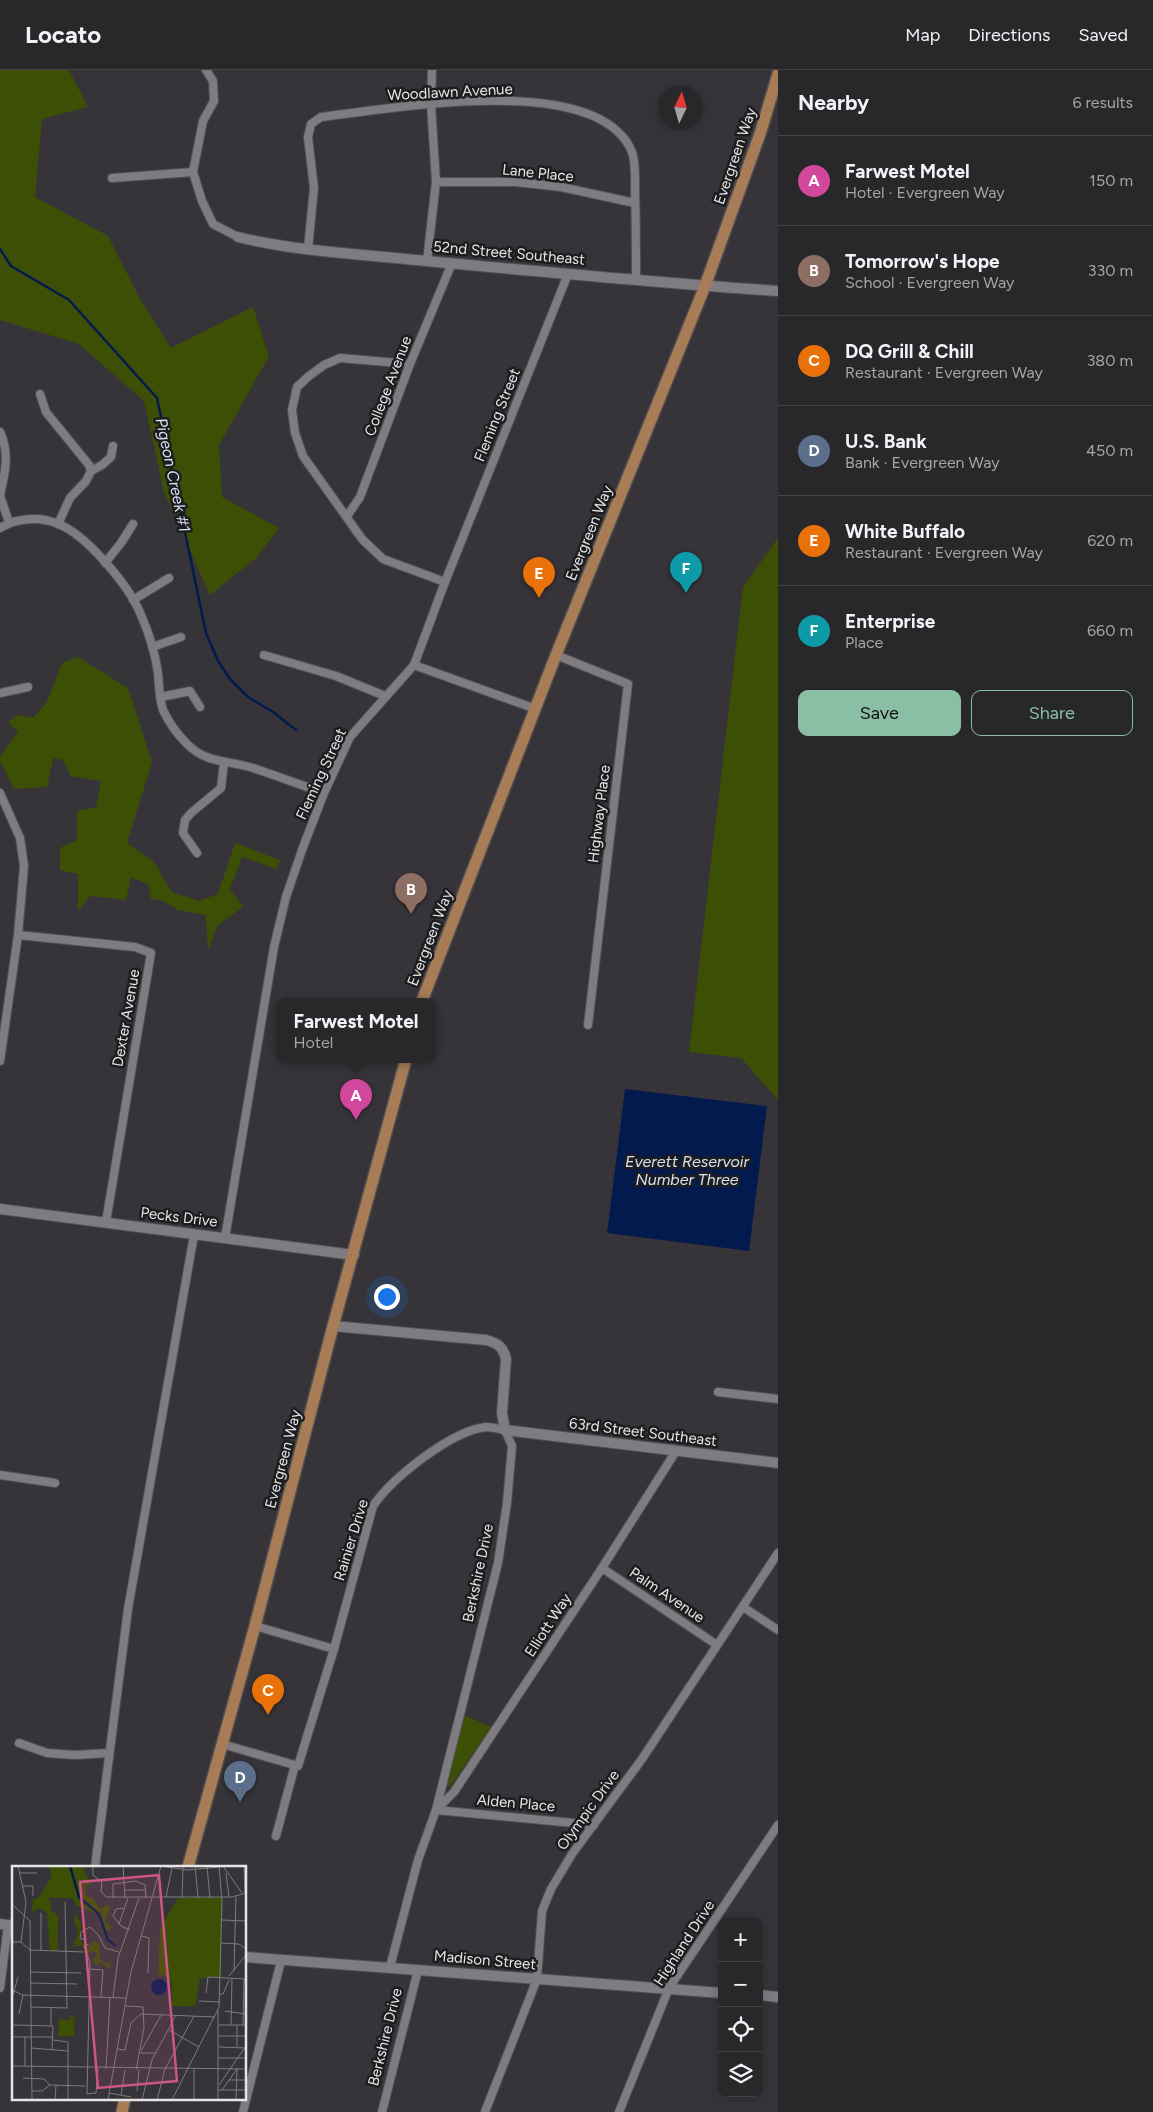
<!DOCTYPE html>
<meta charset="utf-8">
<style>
:root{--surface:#28272a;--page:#302f32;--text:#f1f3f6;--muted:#a5a5a8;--line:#444447;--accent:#8abfa5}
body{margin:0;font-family:Figtree,sans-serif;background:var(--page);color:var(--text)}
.controls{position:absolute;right:15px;bottom:15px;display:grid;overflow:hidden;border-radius:10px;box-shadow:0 2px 12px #0003}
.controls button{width:45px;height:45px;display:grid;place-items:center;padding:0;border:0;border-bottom:1px solid var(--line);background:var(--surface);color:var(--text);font:25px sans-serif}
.compass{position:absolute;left:658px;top:15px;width:45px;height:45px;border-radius:50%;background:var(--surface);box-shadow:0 2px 12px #0003;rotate:5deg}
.you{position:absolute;left:386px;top:1226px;width:18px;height:18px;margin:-12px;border:4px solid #fff;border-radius:50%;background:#1a73e8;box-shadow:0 0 0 8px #1a73e833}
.badge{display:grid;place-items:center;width:32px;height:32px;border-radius:50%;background:var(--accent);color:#fff;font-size:16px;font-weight:700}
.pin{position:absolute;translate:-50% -41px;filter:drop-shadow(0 1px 2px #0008)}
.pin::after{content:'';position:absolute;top:26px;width:18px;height:15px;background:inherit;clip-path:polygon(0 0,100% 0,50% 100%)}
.popup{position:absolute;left:276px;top:928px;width:160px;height:65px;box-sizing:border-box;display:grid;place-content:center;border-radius:10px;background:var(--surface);filter:drop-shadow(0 1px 4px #0005);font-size:16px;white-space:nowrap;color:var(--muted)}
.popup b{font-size:19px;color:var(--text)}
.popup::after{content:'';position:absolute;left:50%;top:100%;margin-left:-10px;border:10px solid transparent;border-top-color:var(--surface)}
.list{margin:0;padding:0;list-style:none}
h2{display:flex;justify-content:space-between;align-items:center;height:65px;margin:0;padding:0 20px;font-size:21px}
h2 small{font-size:16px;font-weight:400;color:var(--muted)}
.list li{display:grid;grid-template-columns:32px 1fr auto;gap:15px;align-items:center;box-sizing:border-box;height:90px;padding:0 20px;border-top:1px solid var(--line)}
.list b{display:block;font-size:19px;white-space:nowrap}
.list p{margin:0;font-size:16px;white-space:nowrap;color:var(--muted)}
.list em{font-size:16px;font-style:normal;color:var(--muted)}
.actions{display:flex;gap:10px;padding:15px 20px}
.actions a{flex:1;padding:11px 0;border:1px solid var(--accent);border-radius:10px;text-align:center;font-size:18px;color:var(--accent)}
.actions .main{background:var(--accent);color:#111}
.icon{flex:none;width:28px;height:28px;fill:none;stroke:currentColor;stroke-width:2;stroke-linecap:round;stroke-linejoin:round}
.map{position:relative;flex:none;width:778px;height:2042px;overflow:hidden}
header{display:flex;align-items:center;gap:30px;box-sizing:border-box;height:70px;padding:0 25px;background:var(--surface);border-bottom:1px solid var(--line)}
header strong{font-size:24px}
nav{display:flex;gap:28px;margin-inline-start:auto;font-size:18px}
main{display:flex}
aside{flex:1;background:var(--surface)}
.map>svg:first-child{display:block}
.green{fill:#3d4f04}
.water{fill:#031a4f}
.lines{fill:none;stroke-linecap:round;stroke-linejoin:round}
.stream{stroke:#031a4f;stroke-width:2.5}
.street-casing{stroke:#525053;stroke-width:10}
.secondary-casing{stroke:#525053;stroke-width:12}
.primary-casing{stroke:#525053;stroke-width:14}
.street{stroke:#7e7c80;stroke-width:8}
.secondary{stroke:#7e7c80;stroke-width:10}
.primary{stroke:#a87c55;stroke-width:11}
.labels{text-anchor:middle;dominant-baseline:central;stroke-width:5;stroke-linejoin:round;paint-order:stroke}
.street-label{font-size:15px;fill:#e6e5e7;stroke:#1d1c1e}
.water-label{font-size:16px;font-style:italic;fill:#d7e1f3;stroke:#1d1c1e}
.inset-river{fill:none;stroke:#031a4f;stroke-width:2.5}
.inset-road{fill:none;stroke:#7c7b7e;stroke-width:1}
.view{fill:#cd5685;fill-opacity:0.15;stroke:#cd5685;stroke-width:2.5}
.inset-edge{fill:none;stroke:#e6e5e7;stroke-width:2.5}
</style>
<header>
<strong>Locato</strong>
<nav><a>Map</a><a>Directions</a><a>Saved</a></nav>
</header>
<main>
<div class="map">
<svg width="778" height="2042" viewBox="0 0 778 2042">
<rect width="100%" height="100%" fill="#363438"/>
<g class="green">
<path d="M 0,0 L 69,0 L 88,37 L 42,49 L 35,127 L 108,166 L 140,229 L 171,278 L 253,237 L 269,286 L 219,375 L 222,427 L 279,458 L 256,488 L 210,525 L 164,422 L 144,331 L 79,274 L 0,250 Z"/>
<path d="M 778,468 L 778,1030 L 741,988 L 689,982 L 743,517 Z"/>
<path d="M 78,587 L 128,618 L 152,692 L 127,773 L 154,792 L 172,822 L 199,831 L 218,824 L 235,773 L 280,790 L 277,799 L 242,787 L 230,819 L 243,837 L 217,856 L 208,881 L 206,845 L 178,840 L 161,830 L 151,829 L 148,814 L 131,807 L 126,830 L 90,826 L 78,841 L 78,804 L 60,800 L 60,778 L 77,770 L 77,741 L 96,737 L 101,711 L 71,706 L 63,690 L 53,688 L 47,717 L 14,719 L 0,691 L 0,686 L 18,662 L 8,652 L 17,645 L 33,648 L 47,632 L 62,593 Z"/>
<path d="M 464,1645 L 491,1657 L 451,1715 L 449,1716 L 446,1714 Z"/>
</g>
<path class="water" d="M 625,1019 L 767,1036 L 749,1181 L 607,1163 Z"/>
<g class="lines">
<path class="stream" d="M 0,179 L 11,196 L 69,230 L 157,328 L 206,563 L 218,591 L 230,609 L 248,627 L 273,642 L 296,660"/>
<g class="street-casing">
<g id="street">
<path d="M 206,0 L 213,11 L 214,31 L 203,51 L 193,102 L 202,131 L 213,154 L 238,167"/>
<path d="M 112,108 L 193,102"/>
<path d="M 436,112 L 516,112 L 561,117 L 635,133"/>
<path d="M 308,179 L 314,118 L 308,67 L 311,54 L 321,47 C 391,39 598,0 632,82 C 636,93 635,110 635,123 C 636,152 636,181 636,210"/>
<path d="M 427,191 L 436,112 L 431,34 L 432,0"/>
<path d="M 410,294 L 340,288 L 324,295 L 309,306 L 297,317 L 292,340 L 295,363 L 303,386 L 362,469 L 383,489 L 445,512"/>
<path d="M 40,324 L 46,342 L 89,395 L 91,401"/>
<path d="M 0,362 C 10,383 5,404 0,425"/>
<path d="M 0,426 L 9,452"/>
<path d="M 347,446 L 360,427 L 410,294 L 452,193"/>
<path d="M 58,454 L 70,428 L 86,411 L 91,401 L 102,395 L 111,387 L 113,376"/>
<path d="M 0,458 C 16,448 40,446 58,454 C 86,464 130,517 141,545 C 149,563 155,583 158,603 C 159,614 159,629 163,640 C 169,653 177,664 187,674 C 207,694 228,690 253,698 C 277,706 301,715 324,723"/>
<path d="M 105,493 L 121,473 L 133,454"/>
<path d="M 133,530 L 169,508"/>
<path d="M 152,577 L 181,567"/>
<path d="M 264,585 L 336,606 L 385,626"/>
<path d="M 556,585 L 628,614 L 588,955"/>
<path d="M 414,595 L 536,639"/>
<path d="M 0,623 L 28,617"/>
<path d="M 161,627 L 190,621 L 200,637"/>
<path d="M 0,723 L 20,768 L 24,796 L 18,865 L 0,991"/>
<path d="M 197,783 L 183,763 L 185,750 L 191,743 L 221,718 L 224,693"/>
<path d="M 18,865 L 135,877 L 151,883 L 106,1152"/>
<path d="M 225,1168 L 274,877 L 286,827 L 302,780 L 324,723 L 350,667 L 414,595 L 445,512 L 568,204"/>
<path d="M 718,1322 L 778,1329"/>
<path d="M 0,1405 L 55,1413"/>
<path d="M 602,1498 L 717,1575"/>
<path d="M 743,1537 L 778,1560"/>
<path d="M 255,1556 L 334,1579"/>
<path d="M 19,1673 L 47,1683 L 75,1685 L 109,1683"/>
<path d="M 222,1674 L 298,1696 L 334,1579 L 373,1436 C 392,1408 451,1361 486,1357 C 492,1357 499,1359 505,1360 L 512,1376 L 507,1433 L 498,1493 L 436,1740 L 418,1790 L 390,1897"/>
<path d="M 436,1740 L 454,1722 L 602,1498 L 676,1381"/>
<path d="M 436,1740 L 594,1755"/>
<path d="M 276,1766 L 295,1695"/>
<path d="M 95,1797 L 128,1539 L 194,1165"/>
<path d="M 0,1918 L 8,1855"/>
<path d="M 243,2042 L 281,1891"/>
<path d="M 382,2042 L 418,1900"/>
<path d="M 485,2042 L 537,1909 L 542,1841 L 551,1819 L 572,1784 L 642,1689 L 778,1483"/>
<path d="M 619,2042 L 669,1918 L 778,1755"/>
</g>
</g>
<g class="secondary-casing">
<g id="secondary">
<path d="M 238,167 C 299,182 363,184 426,191 C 543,202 660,213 778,221"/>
<path d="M 0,1139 L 354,1185"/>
<path d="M 333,1256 L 486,1270 C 498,1273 503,1277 506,1289 L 502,1343 L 505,1360 L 778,1393"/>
<path d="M 0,1854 L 14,1856"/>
<path d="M 245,1887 L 722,1923"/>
<path d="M 759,1925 L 778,1927"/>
</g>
</g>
<g class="primary-casing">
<g id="primary">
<path d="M 422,931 L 556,585 L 705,216 L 761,61 L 778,4"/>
<path d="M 188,1797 L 255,1556 L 333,1256 L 406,989"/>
<path d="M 122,2042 L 125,2028"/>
</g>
</g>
<use href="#street" class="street"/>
<use href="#secondary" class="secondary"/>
<use href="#primary" class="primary"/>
</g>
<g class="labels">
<g class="street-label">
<text transform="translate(450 22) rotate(-3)">Woodlawn Avenue</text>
<text transform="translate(735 86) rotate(-71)">Evergreen Way</text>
<text transform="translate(538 103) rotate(6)">Lane Place</text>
<text transform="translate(509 183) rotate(5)">52nd Street Southeast</text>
<text transform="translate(388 316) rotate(-69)">College Avenue</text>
<text transform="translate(497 345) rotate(-68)">Fleming Street</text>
<text transform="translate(589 463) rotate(-68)">Evergreen Way</text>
<text transform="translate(321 704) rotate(-65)">Fleming Street</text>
<text transform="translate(599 744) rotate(-83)">Highway Place</text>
<text transform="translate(430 868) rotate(-69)">Evergreen Way</text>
<text transform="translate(126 948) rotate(-80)">Dexter Avenue</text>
<text transform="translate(179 1147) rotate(7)">Pecks Drive</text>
<text transform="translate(643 1362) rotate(7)">63rd Street Southeast</text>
<text transform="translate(283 1389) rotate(-75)">Evergreen Way</text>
<text transform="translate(351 1470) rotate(-73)">Rainier Drive</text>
<text transform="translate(478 1503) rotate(-78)">Berkshire Drive</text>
<text transform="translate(667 1525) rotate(34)">Palm Avenue</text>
<text transform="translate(548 1555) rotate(-57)">Elliott Way</text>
<text transform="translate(516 1733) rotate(5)">Alden Place</text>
<text transform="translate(588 1740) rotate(-54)">Olympic Drive</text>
<text transform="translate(684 1873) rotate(-57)">Highland Drive</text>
<text transform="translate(485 1890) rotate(5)">Madison Street</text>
<text transform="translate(385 1967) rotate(-76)">Berkshire Drive</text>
</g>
<g class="water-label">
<text transform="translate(173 405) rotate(78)">Pigeon Creek #1</text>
<text x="687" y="1091">Everett Reservoir<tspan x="687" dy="18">Number Three</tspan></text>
</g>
</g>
<g transform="translate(12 1796)">
<rect width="234" height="234" fill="#363438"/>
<path d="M 28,0 L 71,0 L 78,19 L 73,21 L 73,29 L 81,32 L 88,43 L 96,38 L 98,43 L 94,52 L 94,57 L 100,60 L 98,63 L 94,67 L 86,48 L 65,40 L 60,32 L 37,32 L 40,45 L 46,50 L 46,85 L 38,85 L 35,47 L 27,42 L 20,47 L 21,34 L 28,30 L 39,12 L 38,2 ZM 210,31 L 209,111 L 188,112 L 183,140 L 160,140 L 160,117 L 152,109 L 146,109 L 148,62 L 166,32 ZM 64,48 L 70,59 L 67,74 L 75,80 L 73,82 L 68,79 L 59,82 L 64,78 L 60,77 L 64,75 L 66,64 L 62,55 ZM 81,75 L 87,77 L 88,93 L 93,97 L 98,97 L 99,92 L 103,93 L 100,93 L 97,103 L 89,96 L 84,100 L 81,94 L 85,87 L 80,85 L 76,88 L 74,85 ZM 59,150 L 63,151 L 62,170 L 46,170 L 47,153 L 58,154 Z" fill="#3d4f04"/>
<path d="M139 121a8 8 0 1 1 16 0a8 8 0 1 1-16 0Z" fill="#031a4f"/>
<path class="inset-river" d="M 58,0 L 67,31 L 87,48 L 96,74 L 104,80"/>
<path class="inset-road" d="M 6,0 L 14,36 L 9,76M 81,0 L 81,9 L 90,16 L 89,25 L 94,31 L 220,31 L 234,27M 111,0 L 113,32M 149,0 L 176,4 L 207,1M 183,0 L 186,32M 211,0 L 230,27M 232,0 L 233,27M 195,1 L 198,32M 7,7 L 25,7M 214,7 L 217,31M 10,20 L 21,20 L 21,30M 113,24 L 133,24M 154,31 L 160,2M 101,32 L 101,18 L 124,15 L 133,19 L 134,32M 170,32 L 171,0M 0,38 L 18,55 L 20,234M 112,42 L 104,43 L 101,50 L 109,60 L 118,64M 29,47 L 29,85M 210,54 L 234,55M 107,58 L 116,32M 130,70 L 137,72 L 136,107M 73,73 L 68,73 L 69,66 L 78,61 L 87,70 L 93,82 L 107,86M 0,76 L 9,76 L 18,84 L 72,86M 209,77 L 227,78 L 234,83M 77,78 L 72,80 L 78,96 L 75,228 L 84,227 L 86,203M 78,103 L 91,104 L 89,131M 222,105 L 224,31M 18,106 L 69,107M 217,110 L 234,89M 18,117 L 65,118M 0,124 L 11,129 L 114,132M 194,127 L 196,111 L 234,113M 208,128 L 211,128 L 217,114M 0,132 L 6,111M 101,132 L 106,92 L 127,32M 187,135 L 208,136M 113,140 L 131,141 L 132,162 L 124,204M 19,141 L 55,142 L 53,36M 39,142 L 39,159M 206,144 L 206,234M 213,145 L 234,148M 7,148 L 11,129M 0,159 L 41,160 L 40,183M 207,159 L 234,159M 219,159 L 220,112M 231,159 L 232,113M 157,164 L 187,181M 207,170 L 234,170M 0,171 L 41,171M 13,171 L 13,200M 41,174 L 56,176 L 56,234M 207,181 L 234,182M 225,181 L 225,159M 19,182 L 56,185M 105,183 L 113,184 L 119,157 L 129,148 L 203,151M 129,185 L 149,149M 128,187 L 144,187M 207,192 L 234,192M 0,200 L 234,203M 94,203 L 98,132M 11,212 L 32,213 L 38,219M 217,214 L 234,214M 38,219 L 73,220M 207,219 L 234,180M 206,224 L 234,224M 210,224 L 225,203M 20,225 L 30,225 L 38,219M 125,225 L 127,204M 97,227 L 119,231M 109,229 L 113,204M 43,234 L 44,219M 96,234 L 119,106 L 149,0M 130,234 L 140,194 L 164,149M 145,234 L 153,203 L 182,150M 160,234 L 207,141 L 210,35 L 207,0M 182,234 L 182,203M 224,234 L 225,203"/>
<path class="view" d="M 147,9 L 165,215 L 86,222 L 68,16 Z"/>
<rect width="234" height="234" class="inset-edge"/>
</g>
</svg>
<div class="controls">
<button>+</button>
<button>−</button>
<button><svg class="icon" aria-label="locate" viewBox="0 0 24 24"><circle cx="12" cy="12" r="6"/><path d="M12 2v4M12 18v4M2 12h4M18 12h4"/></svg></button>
<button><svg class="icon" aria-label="layers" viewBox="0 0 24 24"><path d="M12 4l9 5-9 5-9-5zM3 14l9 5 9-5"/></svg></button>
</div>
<svg class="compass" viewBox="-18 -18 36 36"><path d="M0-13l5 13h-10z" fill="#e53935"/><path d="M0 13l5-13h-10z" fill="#a5a5a8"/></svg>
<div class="you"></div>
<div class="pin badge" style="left:356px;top:1050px;background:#d1479c">A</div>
<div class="popup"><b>Farwest Motel</b>Hotel</div>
<div class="pin badge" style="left:411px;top:844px;background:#8d6e63">B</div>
<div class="pin badge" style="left:268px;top:1645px;background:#e8710a">C</div>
<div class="pin badge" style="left:240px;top:1732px;background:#5c6f8a">D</div>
<div class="pin badge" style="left:539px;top:528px;background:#e8710a">E</div>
<div class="pin badge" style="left:686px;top:523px;background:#0f9aa8">F</div>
</div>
<aside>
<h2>Nearby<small>6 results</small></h2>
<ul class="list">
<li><span class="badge" style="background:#d1479c">A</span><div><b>Farwest Motel</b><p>Hotel · Evergreen Way</p></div><em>150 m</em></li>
<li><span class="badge" style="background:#8d6e63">B</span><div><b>Tomorrow's Hope</b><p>School · Evergreen Way</p></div><em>330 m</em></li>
<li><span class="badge" style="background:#e8710a">C</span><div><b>DQ Grill &amp; Chill</b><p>Restaurant · Evergreen Way</p></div><em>380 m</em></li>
<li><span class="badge" style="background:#5c6f8a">D</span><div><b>U.S. Bank</b><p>Bank · Evergreen Way</p></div><em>450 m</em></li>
<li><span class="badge" style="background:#e8710a">E</span><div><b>White Buffalo</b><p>Restaurant · Evergreen Way</p></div><em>620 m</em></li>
<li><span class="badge" style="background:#0f9aa8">F</span><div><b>Enterprise</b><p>Place</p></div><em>660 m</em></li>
</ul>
<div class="actions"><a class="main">Save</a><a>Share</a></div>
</aside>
</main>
